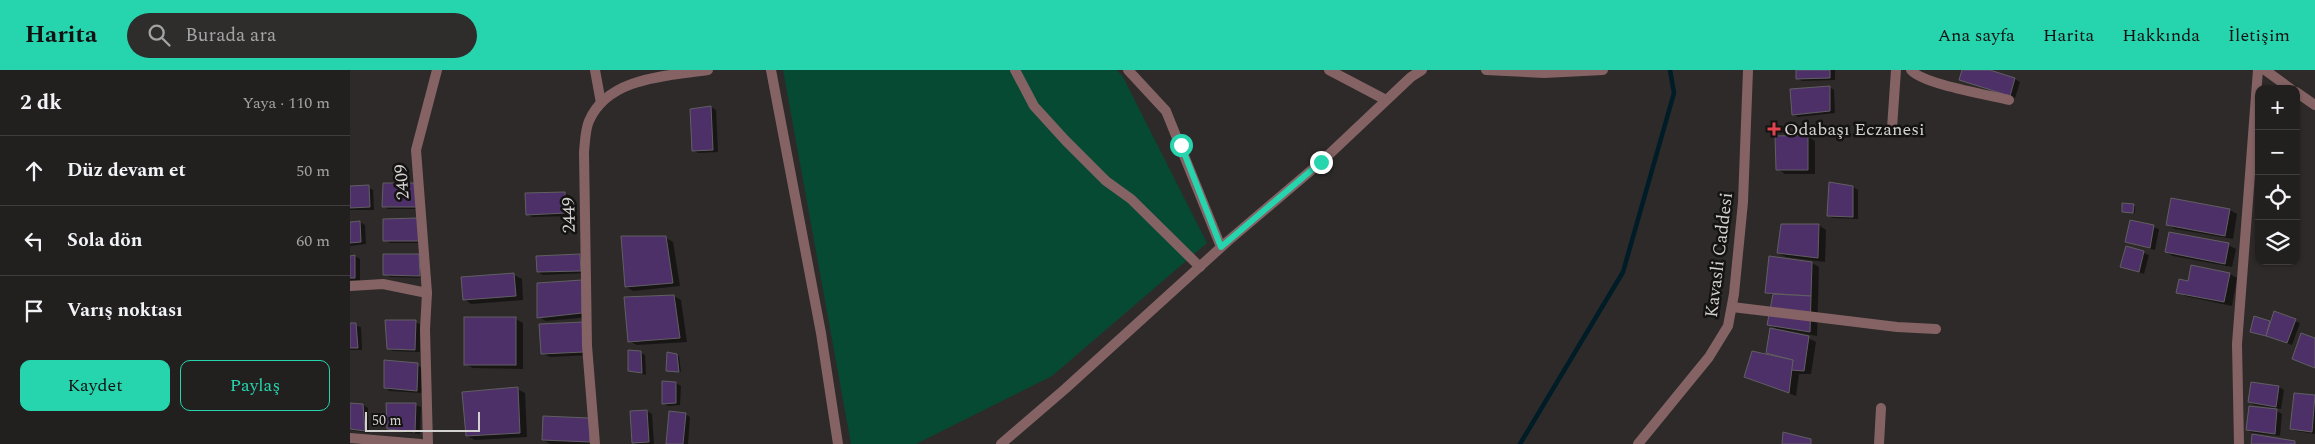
<!DOCTYPE html>
<html lang="tr">
<meta charset="utf-8">
<style>
:root{--surface:#22201f;--page:#2e2d2c;--text:#f1f3f6;--muted:#a2a3a4;--line:#3f3e3d;--accent:#26d5ae}
body{margin:0;font-family:Spectral,serif;background:var(--page);color:var(--text)}
.controls{position:absolute;right:15px;top:15px;display:grid;overflow:hidden;border-radius:10px;box-shadow:0 1px 4px #0004}
.controls button{width:45px;height:45px;display:grid;place-items:center;padding:0;border:0;border-bottom:1px solid var(--line);background:var(--surface);color:var(--text);font:25px sans-serif}
.scale{position:absolute;left:15px;bottom:12px;width:115px;box-sizing:border-box;padding-left:5px;border:2px solid #d4d2d1;border-top:0;font-size:14px;line-height:18px;white-space:nowrap;color:#d4d2d1;-webkit-text-stroke:4px #141312;paint-order:stroke}
.stop{position:absolute;width:15px;height:15px;margin:-11px;border:4px solid #26d5ae;border-radius:50%;background:#fff}
.stop.end{background:#26d5ae;border-color:#fff;box-shadow:0 1px 5px #0008}
.list{margin:0;padding:0;list-style:none}
h2{display:flex;justify-content:space-between;align-items:center;height:65px;margin:0;padding:0 20px;font-size:21px}
h2 small{font-size:16px;font-weight:400;color:var(--muted)}
.list li{display:grid;grid-template-columns:32px 1fr auto;gap:15px;align-items:center;box-sizing:border-box;height:70px;padding:0 20px;border-top:1px solid var(--line)}
.list b{display:block;font-size:19px;white-space:nowrap}
.list em{font-size:16px;font-style:normal;color:var(--muted)}
.actions{display:flex;gap:10px;padding:15px 20px}
.actions a{flex:1;padding:11px 0;border:1px solid var(--accent);border-radius:10px;text-align:center;font-size:18px;color:var(--accent)}
.actions .main{background:var(--accent);color:#111}
.icon{flex:none;width:28px;height:28px;fill:none;stroke:currentColor;stroke-width:2;stroke-linecap:round;stroke-linejoin:round}
.map{position:relative;flex:none;width:1965px;height:374px;overflow:hidden}
header{display:flex;align-items:center;gap:30px;box-sizing:border-box;height:70px;padding:0 25px;background:var(--accent);color:#111}
header strong{font-size:24px}
nav{display:flex;gap:28px;margin-inline-start:auto;font-size:18px}
.search{width:350px;height:45px;background:var(--page);display:flex;align-items:center;gap:12px;box-sizing:border-box;padding:0 18px;border-radius:28px;color:var(--muted);font-size:19px}
main{display:flex}
aside{flex:1;background:var(--surface)}
.map>svg:first-child{display:block}
.green{fill:#074a33}
.shadow{fill:#0007}
.lines{fill:none;stroke-linecap:round;stroke-linejoin:round}
.stream{stroke:#001d27;stroke-width:4.5}
.building{fill:#4e3069;stroke:#615f62}
.minor{stroke:#856364;stroke-width:10}
.tertiary{stroke:#856364;stroke-width:10}
.route{stroke:#26d5ae;stroke-width:6}
.health-dot{fill:#e0444e;stroke:#141312;stroke-width:2}
.labels{text-anchor:middle;dominant-baseline:central;stroke-width:5;stroke-linejoin:round;paint-order:stroke}
.poi-label{font-size:18px;fill:#d4d2d1;stroke:#141312;text-anchor:start}
.street-label{font-size:18px;fill:#d4d2d1;stroke:#141312}
</style>
<header>
<strong>Harita</strong>
<div class="search"><svg class="icon" aria-label="search" viewBox="0 0 24 24"><circle cx="10" cy="10" r="6"/><path d="M15 15l6 6"/></svg>Burada ara</div>
<nav><a>Ana sayfa</a><a>Harita</a><a>Hakkında</a><a>İletişim</a></nav>
</header>
<main>
<aside>
<h2>2 dk<small>Yaya · 110 m</small></h2>
<ul class="list">
<li><svg class="icon" aria-label="ahead" viewBox="0 0 24 24"><path d="M12 20V5M6 11l6-6 6 6"/></svg><div><b>Düz devam et</b></div><em>50 m</em></li>
<li><svg class="icon" aria-label="left" viewBox="0 0 24 24"><path d="M17 20v-9H6M10 6l-5 5 5 5"/></svg><div><b>Sola dön</b></div><em>60 m</em></li>
<li><svg class="icon" aria-label="arrive" viewBox="0 0 24 24"><path d="M6 21V4h12l-3 4 3 4H6"/></svg><div><b>Varış noktası</b></div></li>
</ul>
<div class="actions"><a class="main">Kaydet</a><a>Paylaş</a></div>
</aside>
<div class="map">
<svg width="1965" height="374" viewBox="0 0 1965 374">
<rect width="100%" height="100%" fill="#2d2a29"/>
<path class="green" d="M 433,0 L 767,0 L 773,7 L 857,173 L 702,306 L 566,374 L 501,374 Z"/>
<g class="shadow">
<path d="M 1447,0 L 1485,0 L 1485,10 L 1452,11 L 1447,8 Z"/>
<path d="M 1613,0 L 1636,0 L 1665,9 L 1670,12 L 1665,28 L 1615,12 L 1610,9 Z"/>
<path d="M 1479,17 L 1484,20 L 1485,43 L 1448,47 L 1443,44 Z"/>
<path d="M 361,37 L 366,40 L 368,82 L 348,83 L 343,80 L 341,40 Z"/>
<path d="M 1458,67 L 1465,71 L 1465,104 L 1435,104 L 1428,99 Z"/>
<path d="M 34,115 L 72,139 L 38,139 L 33,136 Z"/>
<path d="M 0,117 L 18,117 L 23,120 L 24,140 L 0,140 Z"/>
<path d="M 1503,117 L 1508,120 L 1508,149 L 1483,148 L 1478,146 Z"/>
<path d="M 215,123 L 220,126 L 221,146 L 182,147 L 177,144 L 176,124 Z"/>
<path d="M 1783,135 L 1785,136 L 1785,143 L 1773,142 Z"/>
<path d="M 1880,140 L 1887,144 L 1883,169 L 1825,159 L 1818,155 Z"/>
<path d="M 34,150 L 73,173 L 40,173 L 35,170 Z"/>
<path d="M 1781,151 L 1809,159 L 1805,180 L 1776,172 Z"/>
<path d="M 10,152 L 15,155 L 16,174 L 0,176 L 0,153 Z"/>
<path d="M 1469,155 L 1476,160 L 1475,192 L 1436,187 L 1428,183 Z"/>
<path d="M 316,168 L 323,172 L 330,216 L 283,221 L 276,217 Z"/>
<path d="M 1878,175 L 1886,179 L 1882,197 L 1823,186 L 1816,182 Z"/>
<path d="M 1777,177 L 1799,185 L 1794,204 L 1772,196 Z"/>
<path d="M 69,185 L 74,188 L 75,208 L 40,207 L 35,204 Z"/>
<path d="M 230,185 L 235,188 L 236,203 L 193,205 L 188,202 Z"/>
<path d="M 5,186 L 10,189 L 10,210 L 0,210 L 0,187 Z"/>
<path d="M 1462,193 L 1469,197 L 1467,266 L 1430,259 L 1430,261 L 1458,268 L 1466,272 L 1461,304 L 1449,304 L 1446,326 L 1395,306 L 1417,284 L 1421,259 L 1430,261 L 1418,254 L 1424,226 L 1416,222 Z"/>
<path d="M 1842,196 L 1880,204 L 1887,208 L 1882,236 L 1835,226 L 1828,222 L 1839,212 Z"/>
<path d="M 164,205 L 172,209 L 173,230 L 121,234 L 114,229 Z"/>
<path d="M 239,215 L 240,247 L 196,251 L 189,247 Z"/>
<path d="M 324,226 L 331,230 L 337,272 L 287,275 L 279,271 Z"/>
<path d="M 166,249 L 173,253 L 173,299 L 123,298 L 115,294 Z"/>
<path d="M 1945,251 L 1950,253 L 1942,275 L 1904,262 L 1920,252 Z"/>
<path d="M 65,252 L 70,254 L 70,282 L 43,281 L 38,278 Z"/>
<path d="M 0,254 L 11,257 L 12,280 L 0,280 Z"/>
<path d="M 191,255 L 241,285 L 200,287 L 192,283 Z"/>
<path d="M 290,282 L 295,285 L 296,305 L 279,300 Z"/>
<path d="M 327,285 L 329,286 L 331,302 L 319,301 L 317,300 Z"/>
<path d="M 67,295 L 72,298 L 72,323 L 40,321 L 35,318 Z"/>
<path d="M 326,313 L 331,316 L 330,335 L 318,336 L 313,333 Z"/>
<path d="M 1902,314 L 1929,317 L 1934,320 L 1931,339 L 1905,335 L 1900,332 Z"/>
<path d="M 167,319 L 175,323 L 177,367 L 125,370 L 117,366 Z"/>
<path d="M 1945,324 L 1965,326 L 1965,364 L 1946,361 L 1941,359 Z"/>
<path d="M 0,334 L 13,335 L 18,338 L 19,363 L 0,360 Z"/>
<path d="M 66,335 L 71,337 L 70,364 L 43,361 L 38,358 Z"/>
<path d="M 297,341 L 302,344 L 304,374 L 286,374 L 283,372 Z"/>
<path d="M 1927,341 L 1932,344 L 1930,366 L 1902,363 L 1897,360 Z"/>
<path d="M 335,344 L 340,347 L 338,374 L 318,374 Z"/>
<path d="M 194,348 L 247,374 L 200,374 L 193,370 Z"/>
</g>
<g class="lines">
<path class="stream" d="M 1170,374 L 1273,202 L 1324,23 L 1320,0"/>
</g>
<g class="building">
<path d="M 1446,0 L 1480,0 L 1480,8 L 1446,9 Z"/>
<path d="M 1612,0 L 1640,0 L 1665,8 L 1660,26 L 1609,10 Z"/>
<path d="M 1480,16 L 1480,41 L 1442,45 L 1440,19 Z"/>
<path d="M 361,36 L 363,80 L 342,81 L 340,39 Z"/>
<path d="M 1458,65 L 1458,100 L 1426,100 L 1425,66 Z"/>
<path d="M 1479,112 L 1503,116 L 1503,147 L 1477,146 Z"/>
<path d="M 33,113 L 66,113 L 67,137 L 32,137 Z"/>
<path d="M 19,115 L 20,137 L 0,138 L 0,116 Z"/>
<path d="M 215,122 L 216,143 L 176,145 L 175,123 Z"/>
<path d="M 1821,128 L 1880,139 L 1875,166 L 1816,155 Z"/>
<path d="M 1772,133 L 1784,134 L 1783,143 L 1772,142 Z"/>
<path d="M 68,148 L 69,171 L 33,171 L 33,149 Z"/>
<path d="M 1780,150 L 1804,155 L 1800,178 L 1775,172 Z"/>
<path d="M 10,151 L 11,172 L 0,173 L 0,152 Z"/>
<path d="M 1431,154 L 1469,154 L 1468,188 L 1427,183 Z"/>
<path d="M 1819,162 L 1879,173 L 1875,194 L 1815,182 Z"/>
<path d="M 271,166 L 316,166 L 323,213 L 275,217 Z"/>
<path d="M 1776,176 L 1794,181 L 1789,202 L 1770,197 Z"/>
<path d="M 33,184 L 69,184 L 70,206 L 33,205 Z"/>
<path d="M 230,184 L 231,201 L 187,202 L 186,186 Z"/>
<path d="M 5,185 L 5,208 L 0,208 L 0,186 Z"/>
<path d="M 1419,186 L 1462,192 L 1461,226 L 1415,223 Z"/>
<path d="M 1841,195 L 1880,203 L 1874,232 L 1826,223 L 1829,209 L 1838,211 Z"/>
<path d="M 164,203 L 166,226 L 113,230 L 111,207 Z"/>
<path d="M 232,210 L 232,243 L 187,248 L 187,213 Z"/>
<path d="M 1423,224 L 1461,226 L 1460,262 L 1417,255 Z"/>
<path d="M 324,225 L 330,268 L 278,272 L 274,227 Z"/>
<path d="M 1924,241 L 1946,249 L 1937,273 L 1916,266 Z"/>
<path d="M 1904,246 L 1920,251 L 1916,266 L 1900,262 Z"/>
<rect x="114" y="247" width="52" height="48"/>
<path d="M 35,250 L 66,250 L 65,280 L 37,279 Z"/>
<path d="M 233,252 L 234,282 L 191,284 L 189,254 Z"/>
<path d="M 0,253 L 6,253 L 8,278 L 0,278 Z"/>
<path d="M 1420,258 L 1459,266 L 1454,301 L 1441,300 L 1443,290 L 1416,283 Z"/>
<path d="M 1951,263 L 1965,268 L 1965,298 L 1942,289 Z"/>
<path d="M 278,280 L 291,281 L 292,303 L 278,301 Z"/>
<path d="M 1402,281 L 1443,290 L 1439,323 L 1394,307 Z"/>
<path d="M 317,282 L 327,284 L 329,302 L 316,301 Z"/>
<path d="M 34,290 L 68,293 L 67,321 L 34,318 Z"/>
<path d="M 312,311 L 326,312 L 326,333 L 312,334 Z"/>
<path d="M 1901,312 L 1929,316 L 1926,337 L 1898,332 Z"/>
<path d="M 168,317 L 170,363 L 116,366 L 112,322 Z"/>
<path d="M 1944,323 L 1965,325 L 1962,362 L 1940,359 Z"/>
<path d="M 0,333 L 13,334 L 15,361 L 0,359 Z"/>
<path d="M 36,333 L 66,333 L 65,362 L 37,359 Z"/>
<path d="M 1899,336 L 1927,339 L 1925,364 L 1896,360 Z"/>
<path d="M 297,340 L 299,372 L 282,373 L 280,341 Z"/>
<path d="M 319,341 L 336,343 L 333,374 L 316,374 Z"/>
<path d="M 193,346 L 239,348 L 240,372 L 192,370 Z"/>
<path d="M 1433,362 L 1461,369 L 1461,374 L 1432,374 Z"/>
<path d="M 1902,364 L 1945,371 L 1945,374 L 1901,374 Z"/>
</g>
<g class="lines">
<g class="minor">
<path d="M 245,0 L 251,33"/>
<path d="M 421,0 L 471,263 L 488,374"/>
<path d="M 665,0 L 684,36 L 715,70 L 756,111 L 781,129 L 850,197"/>
<path d="M 778,0 L 816,41 L 871,177"/>
<path d="M 979,0 L 1036,30"/>
<path d="M 1136,0 L 1194,3 L 1253,0"/>
<path d="M 1561,0 C 1572,14 1639,25 1659,30"/>
<path d="M 1915,0 L 1941,19"/>
<path d="M 1946,22 L 1965,35"/>
<path d="M 1542,58 L 1546,0"/>
<path d="M 0,216 L 33,214 L 77,223"/>
<path d="M 1382,237 L 1547,257 L 1586,259"/>
<path d="M 0,368 L 71,374"/>
<path d="M 78,374 L 75,259 L 77,223 L 66,80 L 87,0"/>
<path d="M 245,374 L 237,276 L 234,82 C 235,73 235,60 239,51 C 258,7 317,6 358,0"/>
<path d="M 651,374 L 715,319 L 878,171 L 971,92 L 1061,7 L 1072,0"/>
<path d="M 1529,374 L 1531,338"/>
</g>
<g class="tertiary">
<path d="M 1288,374 L 1359,287 L 1378,256 L 1384,224 L 1393,132 L 1398,0"/>
<path d="M 1889,374 L 1887,274 L 1908,0"/>
</g>
</g>
<g class="lines">
<path class="route" d="M 831,75 L 871,177 L 971,92"/>
</g>
<path class="health-dot" d="M1421.5 51.5h5v5h5v5h-5v5h-5v-5h-5v-5h5z"/>
<g class="labels">
<g class="poi-label">
<text x="1434" y="59">Odabaşı Eczanesi</text>
</g>
<g class="street-label">
<text transform="translate(52 112) rotate(-94)">2409</text>
<text transform="translate(219 145) rotate(-91)">2449</text>
<text transform="translate(1369 185) rotate(-83)">Kavasli Caddesi</text>
</g>
</g>
</svg>
<div class="controls">
<button>+</button>
<button>−</button>
<button><svg class="icon" aria-label="locate" viewBox="0 0 24 24"><circle cx="12" cy="12" r="6"/><path d="M12 2v4M12 18v4M2 12h4M18 12h4"/></svg></button>
<button><svg class="icon" aria-label="layers" viewBox="0 0 24 24"><path d="M12 4l9 5-9 5-9-5zM3 14l9 5 9-5"/></svg></button>
</div>
<div class="scale">50 m</div>
<div class="stop" style="left:831px;top:75px"></div>
<div class="stop end" style="left:971px;top:92px"></div>
</div>
</main>
